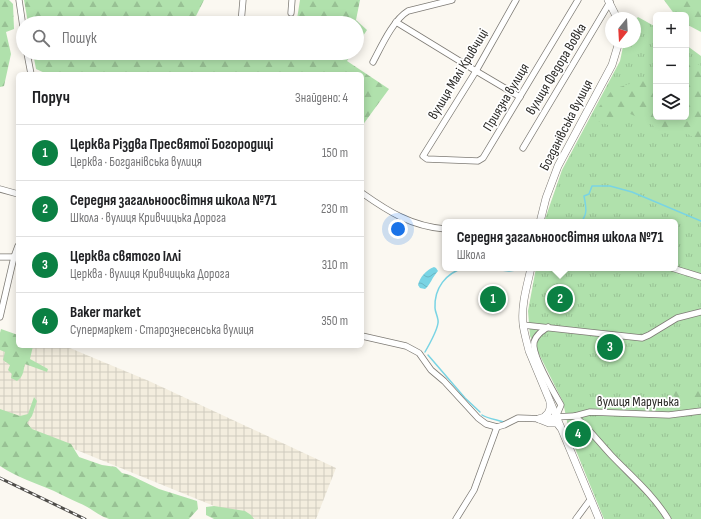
<!DOCTYPE html>
<html lang="uk">
<meta charset="utf-8">
<style>
:root{--surface:#fff;--page:#f6f6f6;--text:#202124;--muted:#757577;--line:#e0e0e0;--accent:#0b8043}
body{margin:0;font-family:"Sofia Sans Condensed",sans-serif;background:var(--page);color:var(--text)}
.controls{position:absolute;right:12px;top:12px;display:grid;overflow:hidden;border-radius:6px;box-shadow:0 2px 10px #0003}
.controls button{width:36px;height:36px;display:grid;place-items:center;padding:0;border:0;border-bottom:1px solid var(--line);background:var(--surface);color:var(--text);font:20px sans-serif}
.compass{position:absolute;left:605px;top:12px;width:36px;height:36px;border-radius:50%;background:var(--surface);box-shadow:0 2px 10px #0003;rotate:198deg}
.you{position:absolute;left:398px;top:229px;width:14px;height:14px;margin:-10px;border:3px solid #fff;border-radius:50%;background:#1a73e8;box-shadow:0 0 0 6px #1a73e833}
.badge{display:grid;place-items:center;width:26px;height:26px;border-radius:50%;background:var(--accent);color:#fff;font-size:13px;font-weight:700}
.pin{position:absolute;translate:-50% -50%;border:2px solid #fff;box-shadow:0 1px 4px #0006}
.popup{position:absolute;left:442px;top:219px;width:236px;height:52px;box-sizing:border-box;display:grid;place-content:center;border-radius:6px;background:var(--surface);filter:drop-shadow(0 1px 3px #0005);font-size:13px;white-space:nowrap;color:var(--muted)}
.popup b{font-size:15px;color:var(--text)}
.popup::after{content:'';position:absolute;left:50%;top:100%;margin-left:-8px;border:8px solid transparent;border-top-color:var(--surface)}
.list{margin:0;padding:0;list-style:none}
h2{display:flex;justify-content:space-between;align-items:center;height:52px;margin:0;padding:0 16px;font-size:17px}
h2 small{font-size:13px;font-weight:400;color:var(--muted)}
.list li{display:grid;grid-template-columns:26px 1fr auto;gap:12px;align-items:center;box-sizing:border-box;height:56px;padding:0 16px;border-top:1px solid var(--line)}
.list b{display:block;font-size:15px;white-space:nowrap}
.list p{margin:0;font-size:13px;white-space:nowrap;color:var(--muted)}
.list em{font-size:13px;font-style:normal;color:var(--muted)}
.icon{flex:none;width:22px;height:22px;fill:none;stroke:currentColor;stroke-width:2;stroke-linecap:round;stroke-linejoin:round}
.map{position:relative;flex:none;width:701px;height:519px;overflow:hidden}
.search{position:absolute;background:var(--surface);box-shadow:0 2px 10px #0003;left:16px;top:16px;width:348px;height:44px;display:flex;align-items:center;gap:10px;box-sizing:border-box;padding:0 14px;border-radius:22px;color:var(--muted);font-size:15px}
.panel{position:absolute;background:var(--surface);box-shadow:0 2px 10px #0003;left:16px;top:72px;width:348px;height:276px;border-radius:6px}
.map>svg:first-child{display:block}
.industrial{fill:url(#industrial-grid)}
.grass{fill:url(#grass-tufts)}
.forest{fill:url(#forest-firs)}
.water{fill:url(#water-waves)}
.lines{fill:none;stroke-linecap:round;stroke-linejoin:round}
.stream{stroke:#79d4e4;stroke-width:1.5}
.street-casing{stroke:#7e7b75;stroke-width:7}
.secondary-casing{stroke:#7e7b75;stroke-width:8}
.street{stroke:#fff;stroke-width:5.5}
.secondary{stroke:#fff;stroke-width:7}
.rail-casing{stroke:#4f4d4a;stroke-width:3}
.rail{stroke:#fff;stroke-width:1.5;stroke-dasharray:4.5;stroke-linecap:butt}
.labels{text-anchor:middle;dominant-baseline:central;stroke-width:3.5;stroke-linejoin:round;paint-order:stroke}
.street-label{font-size:14px;fill:#2b2a27;stroke:#fff}
</style>
<div class="map">
<svg width="701" height="519" viewBox="0 0 701 519">
<defs>
<pattern id="industrial-grid" width="8" height="8" patternUnits="userSpaceOnUse"><rect width="8" height="8" fill="#f3edde"/><path d="M0 4h8M4 0v8" fill="none" stroke="#d0cbbe"/></pattern>
<pattern id="grass-tufts" width="24" height="20" patternUnits="userSpaceOnUse"><rect width="24" height="20" fill="#b0e1ac"/><path d="M3 7l-1-3M5 7V3M7 7l1-3M15 17l-1-3M17 17v-4M19 17l1-3" fill="none" stroke="#98c194"/></pattern>
<pattern id="forest-firs" width="22" height="20" patternUnits="userSpaceOnUse"><rect width="22" height="20" fill="#b0e1ac"/><path d="M5 1l3.5 6h-7zM16 11l3.5 6h-7z" fill="#98c194"/></pattern>
<pattern id="water-waves" width="16" height="10" patternUnits="userSpaceOnUse"><rect width="16" height="10" fill="#79d4e4"/><path d="M0 5q4-4 8 0t8 0" fill="none" stroke="#69b6c4"/></pattern>
</defs>
<rect width="100%" height="100%" fill="#fbf8f1"/>
<path class="industrial" d="M 0,332 L 18,343 L 18,346 L 65,346 L 149,381 L 336,468 L 316,519 L 246,519 L 47,438 L 0,415 Z"/>
<path class="grass" d="M 638,17 L 656,27 L 656,117 L 686,117 L 686,45 L 701,56 L 701,519 L 604,519 L 570,436 L 563,402 L 530,336 L 528,311 L 536,268 L 675,268 L 675,222 L 544,222 L 562,170 L 620,61 L 624,42 L 635,42 L 635,20 Z"/>
<g class="forest">
<path d="M 0,0 L 9,0 L 13,4 L 14,29 L 6,32 L 11,54 L 4,86 L 0,87 Z"/>
<path d="M 24,0 L 204,0 L 194,20 L 163,19 L 163,23 L 28,23 Z"/>
<path d="M 300,0 L 360,0 L 356,20 L 367,30 L 357,45 L 357,23 L 291,23 L 297,19 Z"/>
<path d="M 664,0 L 701,0 L 701,32 L 686,24 L 686,15 L 675,15 Z"/>
<path d="M 33,53 L 161,53 L 162,54 L 234,58 L 242,53 L 352,53 L 347,61 L 389,89 L 362,126 L 362,74 L 47,74 L 36,69 Z"/>
<path d="M 686,58 L 701,66 L 701,142 L 680,129 L 659,133 L 651,123 L 628,113 L 608,125 L 595,120 L 599,107 L 613,89 L 656,76 L 656,117 L 686,117 Z"/>
<path d="M 1,329 L 18,335 L 18,346 L 33,346 L 30,359 L 48,369 L 47,372 L 25,364 C 23,371 24,376 17,381 L 11,378 L 12,374 L 8,370 L 10,365 L 3,360 L 5,352 L 0,350 L 0,333 Z"/>
<path d="M 669,386 L 701,389 L 701,402 L 693,400 L 680,400 L 671,394 Z"/>
<path d="M 34,397 L 37,401 L 32,416 L 27,423 L 32,429 L 71,444 L 79,457 L 102,465 L 116,467 L 122,473 L 130,475 L 159,489 L 197,501 L 198,509 L 189,519 L 109,519 C 97,515 90,507 79,503 C 70,499 62,495 54,491 C 35,483 17,477 0,466 L 0,409 L 20,416 L 28,414 Z"/>
<path d="M 214,506 L 245,511 L 251,515 L 254,519 L 214,519 L 206,515 L 206,507 Z"/>
</g>
<path class="water" d="M 434,267 L 436,268 L 438,271 C 433,276 429,287 425,289 L 420,288 L 418,285 C 420,277 426,270 434,267 Z"/>
<g class="lines">
<g class="stream">
<path d="M 581,222 C 588,214 586,207 584,196 L 589,194 L 592,186 L 610,186 L 632,192 L 701,221"/>
<path d="M 485,268 L 509,271 L 523,269"/>
<path d="M 425,352 C 429,345 437,331 438,323 C 439,319 435,312 435,308 C 434,288 446,273 464,268"/>
<path d="M 428,355 L 465,398 L 480,412"/>
<path d="M 482,415 C 486,418 498,420 504,422"/>
</g>
<g class="street-casing">
<g id="street">
<path d="M 19,0 L 23,27"/>
<path d="M 516,0 L 476,71 L 423,156 L 427,159 L 478,161 L 483,158 L 578,0"/>
<path d="M 291,13 L 292,0"/>
<path d="M 396,22 L 476,71 L 520,97"/>
<path d="M 241,23 L 243,0"/>
<path d="M 27,53 L 31,74"/>
<path d="M 373,62 C 381,47 393,20 408,11 L 452,0"/>
<path d="M 523,148 L 610,2"/>
<path d="M 0,189 L 18,194"/>
<path d="M 362,193 C 389,212 411,226 445,229"/>
<path d="M 0,257 L 14,257"/>
<path d="M 672,268 L 701,277"/>
<path d="M 0,317 L 14,257 L 18,246"/>
<path d="M 523,325 L 642,338 L 649,335 L 677,318 L 701,312"/>
<path d="M 548,327 C 542,331 536,335 534,342 C 531,354 554,393 561,405 L 556,417"/>
<path d="M 362,336 L 406,346 L 419,353 L 431,370 L 444,381 L 478,418 L 486,424 L 497,427 L 504,425 L 518,418 L 546,419 L 554,417 L 575,416 C 588,428 599,442 611,455 C 631,476 653,494 668,519"/>
<path d="M 575,416 L 590,412 L 669,415 L 701,411"/>
<path d="M 456,519 L 474,490 L 497,427"/>
<path d="M 576,519 L 590,500"/>
</g>
</g>
<g class="secondary-casing">
<g id="secondary">
<path d="M 608,0 L 617,18"/>
<path d="M 540,222 L 546,198 L 558,166 L 612,65 L 619,42"/>
<path d="M 531,268 C 527,286 521,305 523,324 C 524,333 527,342 529,351 L 599,519"/>
<path d="M 539,419 L 549,423 L 557,423 L 560,427"/>
<path d="M 539,419 C 547,417 551,411 550,403"/>
</g>
</g>
<use href="#street" class="street"/>
<use href="#secondary" class="secondary"/>
<g class="rail-casing">
<path id="rail" d="M 0,478 L 85,519"/>
</g>
<use href="#rail" class="rail"/>
</g>
<g class="labels">
<g class="street-label">
<text transform="translate(556 69) rotate(-59)">вулиця Федора Вовка</text>
<text transform="translate(458 74) rotate(-59)">вулиця Малі Кривчиці</text>
<text transform="translate(506 97) rotate(-59)">Приязна вулиця</text>
<text transform="translate(566 125) rotate(-63)">Богданівська вулиця</text>
<text x="638" y="401">вулиця Марунька</text>
</g>
</g>
</svg>
<div class="controls">
<button>+</button>
<button>−</button>
<button><svg class="icon" aria-label="layers" viewBox="0 0 24 24"><path d="M12 4l9 5-9 5-9-5zM3 14l9 5 9-5"/></svg></button>
</div>
<svg class="compass" viewBox="-18 -18 36 36"><path d="M0-13l5 13h-10z" fill="#e53935"/><path d="M0 13l5-13h-10z" fill="#757577"/></svg>
<div class="you"></div>
<div class="pin badge" style="left:493px;top:299px">1</div>
<div class="pin badge" style="left:560px;top:299px">2</div>
<div class="popup"><b>Середня загальноосвітня школа №71</b>Школа</div>
<div class="pin badge" style="left:610px;top:347px">3</div>
<div class="pin badge" style="left:578px;top:434px">4</div>
<div class="search"><svg class="icon" aria-label="search" viewBox="0 0 24 24"><circle cx="10" cy="10" r="6"/><path d="M15 15l6 6"/></svg>Пошук</div>
<section class="panel">
<h2>Поруч<small>Знайдено: 4</small></h2>
<ul class="list">
<li><span class="badge">1</span><div><b>Церква Різдва Пресвятої Богородиці</b><p>Церква · Богданівська вулиця</p></div><em>150 m</em></li>
<li><span class="badge">2</span><div><b>Середня загальноосвітня школа №71</b><p>Школа · вулиця Кривчицька Дорога</p></div><em>230 m</em></li>
<li><span class="badge">3</span><div><b>Церква святого Іллі</b><p>Церква · вулиця Кривчицька Дорога</p></div><em>310 m</em></li>
<li><span class="badge">4</span><div><b>Baker market</b><p>Супермаркет · Старознесенська вулиця</p></div><em>350 m</em></li>
</ul>
</section>
</div>
